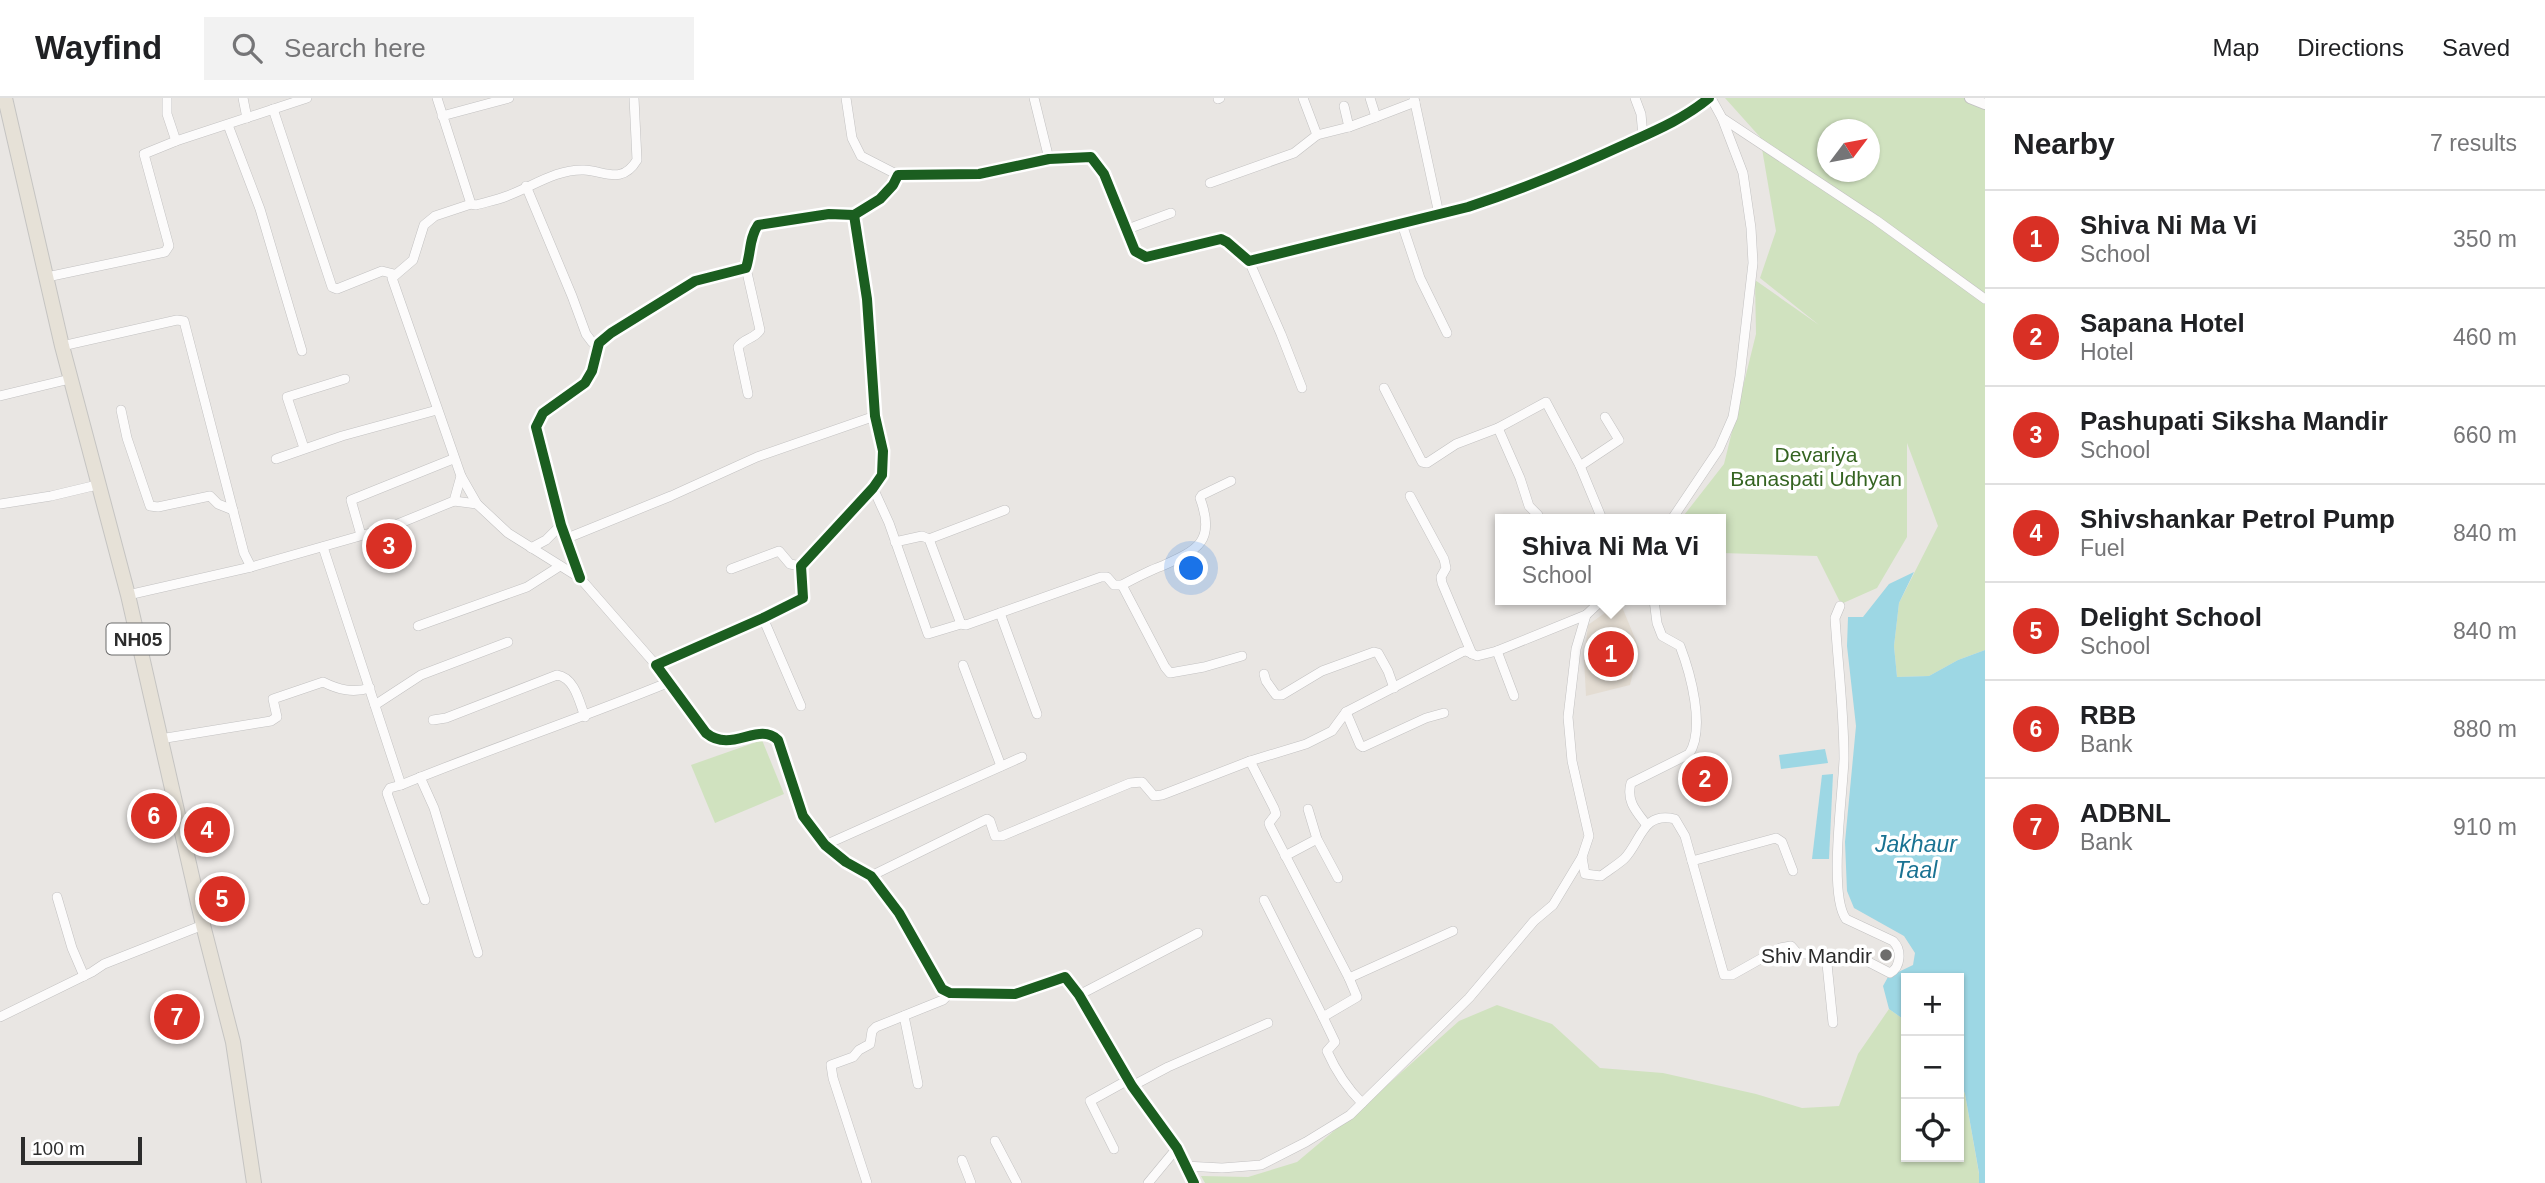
<!DOCTYPE html>
<meta charset="utf-8">
<style>
:root{--surface:#fff;--page:#f2f2f2;--text:#202124;--muted:#757577;--line:#e0e0e0;--accent:#d93025}
body{margin:0;font-family:Helvetica,sans-serif;background:var(--page);color:var(--text)}
.controls{position:absolute;right:21px;bottom:21px;display:grid;overflow:hidden;border-radius:0px;box-shadow:0 2px 5px #0004}
.controls button{width:63px;height:63px;display:grid;place-items:center;padding:0;border:0;border-bottom:2px solid var(--line);background:var(--surface);color:var(--text);font:35px sans-serif}
.compass{position:absolute;left:1817px;top:21px;width:63px;height:63px;border-radius:50%;background:var(--surface);box-shadow:0 2px 5px #0004;rotate:58deg}
.scale{position:absolute;left:21px;bottom:18px;width:121px;box-sizing:border-box;padding-left:7px;border:4px solid #2c2c2c;border-top:0;font-size:19px;line-height:24px;white-space:nowrap;color:#2c2c2c;-webkit-text-stroke:5px #fff;paint-order:stroke}
.you{position:absolute;left:1192px;top:471px;width:24px;height:24px;margin:-18px;border:5px solid #fff;border-radius:50%;background:#1a73e8;box-shadow:0 0 0 10px #1a73e833}
.badge{display:grid;place-items:center;width:46px;height:46px;border-radius:50%;background:var(--accent);color:#fff;font-size:23px;font-weight:700}
.pin{position:absolute;translate:-50% -50%;border:4px solid #fff;box-shadow:0 2px 7px #0006}
.popup{position:absolute;left:1495px;top:416px;width:231px;height:91px;box-sizing:border-box;display:grid;place-content:center;border-radius:0px;background:var(--surface);filter:drop-shadow(0 2px 5px #0005);font-size:23px;white-space:nowrap;color:var(--muted)}
.popup b{font-size:26px;color:var(--text)}
.popup::after{content:'';position:absolute;left:50%;top:100%;margin-left:-14px;border:14px solid transparent;border-top-color:var(--surface)}
.list{margin:0;padding:0;list-style:none}
h2{display:flex;justify-content:space-between;align-items:center;height:91px;margin:0;padding:0 28px;font-size:30px}
h2 small{font-size:23px;font-weight:400;color:var(--muted)}
.list li{display:grid;grid-template-columns:46px 1fr auto;gap:21px;align-items:center;box-sizing:border-box;height:98px;padding:0 28px;border-top:2px solid var(--line)}
.list b{display:block;font-size:26px;white-space:nowrap}
.list p{margin:0;font-size:23px;white-space:nowrap;color:var(--muted)}
.list em{font-size:23px;font-style:normal;color:var(--muted)}
.icon{flex:none;width:38px;height:38px;fill:none;stroke:currentColor;stroke-width:2;stroke-linecap:round;stroke-linejoin:round}
.map{position:relative;flex:none;width:1985px;height:1085px;overflow:hidden}
header{display:flex;align-items:center;gap:42px;box-sizing:border-box;height:98px;padding:0 35px;background:var(--surface);border-bottom:2px solid var(--line)}
header strong{font-size:33px}
nav{display:flex;gap:38px;margin-inline-start:auto;font-size:24px}
.search{width:490px;height:63px;background:var(--page);display:flex;align-items:center;gap:18px;box-sizing:border-box;padding:0 24px;border-radius:0px;color:var(--muted);font-size:26px}
main{display:flex}
aside{flex:1;background:var(--surface)}
.map>svg:first-child{display:block}
.education{fill:#e3dcd2}
.green{fill:#d0e2bf;fill-rule:evenodd}
.water{fill:#9dd7e4}
.lines{fill:none;stroke-linecap:round;stroke-linejoin:round}
.minor-casing{stroke:#c2c1c1;stroke-width:10}
.tertiary-casing{stroke:#c2c1c1;stroke-width:12}
.primary-casing{stroke:#c5c4c2;stroke-width:16}
.minor{stroke:#fcfbfb;stroke-width:9}
.tertiary{stroke:#fcfbfb;stroke-width:10}
.primary{stroke:#e6e1d7;stroke-width:14}
.cycleway-casing{stroke:#fff;stroke-width:15}
.cycleway{stroke:#1b5e20;stroke-width:10}
.poi-dot{fill:#6e6d6c;stroke:#fff;stroke-width:2.5}
.labels{text-anchor:middle;dominant-baseline:central;stroke-width:7;stroke-linejoin:round;paint-order:stroke}
.shield{fill:#fff;stroke:#6b6b6b;stroke-width:2}
.shield-label{font-size:19px;font-weight:bold;fill:#2c2c2c}
.park-label{font-size:21px;fill:#356421;stroke:#fff}
.poi-label{font-size:21px;fill:#2c2c2c;stroke:#fff;text-anchor:end}
.water-label{font-size:23px;font-style:italic;fill:#1a7393;stroke:#fff}
</style>
<header>
<strong>Wayfind</strong>
<div class="search"><svg class="icon" aria-label="search" viewBox="0 0 24 24"><circle cx="10" cy="10" r="6"/><path d="M15 15l6 6"/></svg>Search here</div>
<nav><a>Map</a><a>Directions</a><a>Saved</a></nav>
</header>
<main>
<div class="map">
<svg width="1985" height="1085" viewBox="0 0 1985 1085">
<rect width="100%" height="100%" fill="#e9e6e3"/>
<path class="education" d="M 1620,504 L 1639,550 L 1630,587 L 1586,598 L 1584,561 L 1588,527 Z"/>
<g class="green">
<path d="M 1725,0 L 1985,0 L 1985,552 L 1958,562 L 1929,578 L 1897,579 L 1894,548 L 1899,505 L 1938,428 L 1907,345 L 1907,439 L 1877,490 L 1841,506 L 1817,458 L 1721,455 L 1721,421 L 1681,421 L 1724,366 L 1756,236 L 1755,182 L 1819,227 L 1760,180 L 1776,133 L 1760,39 ZM 1828,32 L 1870,32 L 1870,74 L 1828,74 Z"/>
<path d="M 762,642 L 784,696 L 715,725 L 691,667 Z"/>
<path d="M 1497,907 L 1552,926 L 1600,970 L 1663,975 L 1756,996 L 1802,1010 L 1839,1008 L 1858,956 L 1889,911 L 1906,923 L 1906,1059 L 1959,1059 L 1959,980 L 1965,996 L 1979,1076 L 1979,1085 L 1205,1085 L 1201,1078 L 1248,1079 L 1297,1064 L 1367,1005 L 1459,923 Z"/>
</g>
<g class="water">
<path d="M 1914,474 L 1899,505 L 1894,548 L 1897,579 L 1929,578 L 1958,562 L 1985,552 L 1985,1085 L 1979,1085 L 1979,1075 L 1965,996 L 1959,980 L 1959,880 L 1906,880 L 1906,923 L 1889,911 L 1883,888 L 1888,879 L 1913,867 L 1915,855 L 1904,838 L 1854,810 L 1847,793 L 1845,744 L 1856,628 L 1847,548 L 1848,519 L 1863,519 L 1889,486 Z"/>
<path d="M 1825,651 L 1828,665 L 1781,671 L 1779,657 Z"/>
<path d="M 1833,676 L 1829,761 L 1812,761 L 1822,677 Z"/>
</g>
<g class="lines">
<g class="minor-casing">
<g id="minor">
<path d="M 167,0 L 167,16 L 176,43"/>
<path d="M 243,0 L 247,20"/>
<path d="M 437,0 L 471,106 L 476,107 C 486,104 497,102 507,98 C 532,89 556,71 584,72 C 605,73 622,87 637,62 L 634,0"/>
<path d="M 846,0 L 852,40 L 861,58 L 898,77"/>
<path d="M 1034,0 L 1049,61"/>
<path d="M 1303,0 L 1317,37"/>
<path d="M 1370,0 L 1376,19 L 1415,4"/>
<path d="M 1414,0 L 1439,116"/>
<path d="M 1635,0 L 1641,16 L 1643,38"/>
<path d="M 1711,0 L 1722,20 L 1876,122 L 1985,201"/>
<path d="M 1218,1 L 1220,0"/>
<path d="M 1344,8 L 1349,29 L 1376,19"/>
<path d="M 273,11 L 332,189 L 337,191 L 382,173 L 394,176"/>
<path d="M 442,18 L 509,0"/>
<path d="M 228,27 L 260,111 L 302,253"/>
<path d="M 1210,85 L 1294,55 L 1317,37 L 1349,29"/>
<path d="M 526,88 L 572,198 L 586,236 L 592,244 L 599,245"/>
<path d="M 854,117 L 867,201 L 875,318 L 883,353 L 882,377 L 873,390 L 801,468 L 803,500 L 763,520 L 656,567 L 706,635 C 732,656 758,623 778,642 L 803,718 L 825,747 L 846,764 L 871,778 L 899,815 L 942,891 L 950,895 L 1015,896 L 1065,879 L 1079,897 L 1132,988 L 1177,1050 L 1194,1085"/>
<path d="M 1402,126 L 1420,180 L 1447,235"/>
<path d="M 1125,132 L 1171,115"/>
<path d="M 1249,163 L 1281,236 L 1302,290"/>
<path d="M 746,170 L 760,232 C 755,241 744,240 738,249 L 748,296"/>
<path d="M 47,179 L 165,154 L 169,148 L 144,56 L 176,43 L 307,0"/>
<path d="M 62,248 L 177,222 L 184,223 L 244,455 L 251,469"/>
<path d="M 1384,290 L 1422,364 L 1427,365 L 1456,346 L 1498,330 L 1546,304 L 1580,368 L 1602,421"/>
<path d="M 0,298 L 70,281"/>
<path d="M 121,312 L 127,340 L 150,408 L 158,409 L 210,398 L 218,406 L 233,412"/>
<path d="M 1498,330 L 1520,380 L 1529,408 L 1538,417"/>
<path d="M 304,350 L 287,299 L 345,281"/>
<path d="M 276,361 L 342,338 L 437,312"/>
<path d="M 1580,368 L 1619,342 L 1605,319"/>
<path d="M 461,378 L 477,406 L 508,435 L 580,480 L 656,567"/>
<path d="M 873,390 L 889,425 L 928,536 L 961,526 L 966,527 L 1101,479 L 1107,479 L 1114,487 L 1122,487 C 1135,480 1148,473 1162,468 C 1198,452 1216,443 1200,400 L 1202,397 L 1231,383"/>
<path d="M 1410,398 L 1444,461 L 1446,470 L 1441,479 L 1442,485 L 1472,556"/>
<path d="M 454,403 L 477,406"/>
<path d="M 0,406 L 51,398 L 97,387"/>
<path d="M 1672,421 L 1719,351 L 1733,319 L 1740,278 L 1753,165 L 1751,130 L 1743,75 L 1722,20"/>
<path d="M 361,437 L 351,402 L 453,361"/>
<path d="M 565,441 L 671,398 L 757,359 L 875,318"/>
<path d="M 929,441 L 1005,412"/>
<path d="M 895,444 L 922,438 L 929,441 L 961,526"/>
<path d="M 323,449 L 401,687 C 489,651 579,621 667,585"/>
<path d="M 531,450 L 546,442 L 561,427"/>
<path d="M 731,471 L 779,453 L 790,466 L 801,468"/>
<path d="M 580,480 L 561,427 L 536,329 L 543,315 L 585,285 L 592,273 L 599,245 L 611,235 L 695,183 L 746,170 C 751,155 749,140 758,127 L 829,116 L 854,117 L 880,101 L 893,87 L 898,77 L 979,76 L 1049,61 L 1091,59 L 1104,76 L 1135,153 L 1146,159 L 1221,141 L 1227,144 L 1249,163 L 1468,109 C 1523,91 1576,69 1628,45 C 1657,32 1685,20 1709,0"/>
<path d="M 1122,487 L 1165,569 L 1170,575 L 1204,569 L 1242,558"/>
<path d="M 128,497 L 251,469 L 388,430 L 454,403 L 461,378 L 392,180 L 413,162 L 424,127 L 435,118 L 471,106"/>
<path d="M 1000,515 L 1037,616"/>
<path d="M 763,520 L 801,608"/>
<path d="M 418,528 L 527,489 L 560,468"/>
<path d="M 1497,553 L 1514,598"/>
<path d="M 963,567 L 1001,668"/>
<path d="M 1264,576 L 1266,583 L 1276,597 L 1282,597 L 1322,573 L 1374,554 L 1378,555 L 1388,573 L 1394,590"/>
<path d="M 375,607 L 421,577 L 508,544"/>
<path d="M 1346,614 L 1360,647 L 1363,649 L 1426,620 L 1444,615"/>
<path d="M 433,622 L 446,620 L 557,577 C 575,580 579,603 585,619"/>
<path d="M 160,641 L 271,623 L 277,619 L 273,601 L 323,584 C 339,592 353,595 370,590"/>
<path d="M 1250,663 L 1274,710 L 1276,716 L 1269,725 L 1270,728 L 1349,880"/>
<path d="M 420,679 L 434,710 L 478,855"/>
<path d="M 401,687 L 390,690 L 387,695 L 425,802"/>
<path d="M 1308,711 L 1317,741 L 1338,780"/>
<path d="M 1646,726 C 1636,713 1626,703 1631,685 L 1689,656 C 1706,630 1690,574 1680,548 L 1662,538 L 1657,525 L 1654,502"/>
<path d="M 825,747 L 1022,659"/>
<path d="M 1285,758 L 1317,741"/>
<path d="M 1582,759 L 1585,776 L 1601,778 C 1609,772 1617,767 1624,761 C 1641,744 1642,713 1675,721 L 1685,738 L 1724,877 L 1732,877 L 1780,850 L 1791,848 L 1798,856 L 1826,856 L 1833,925"/>
<path d="M 1692,763 L 1776,740 L 1782,744 L 1793,773"/>
<path d="M 871,778 L 987,721 L 990,723 L 995,738 L 1002,738 L 1130,685 L 1142,684 L 1154,698 L 1162,697 L 1250,663 L 1306,646 L 1332,633 L 1346,614 L 1462,554 L 1466,553 L 1477,558 L 1497,553 L 1586,517"/>
<path d="M 57,799 L 72,850 L 84,878"/>
<path d="M 1264,802 L 1323,919"/>
<path d="M 1826,856 L 1857,858 L 1890,875 C 1901,869 1902,852 1893,843 L 1846,821 C 1828,796 1843,695 1844,661 C 1844,614 1838,567 1835,520 L 1840,508"/>
<path d="M 1079,897 L 1198,835"/>
<path d="M 904,918 L 918,986"/>
<path d="M 0,919 L 92,874 L 104,866 L 203,827"/>
<path d="M 1132,988 L 1168,969 L 1268,925"/>
<path d="M 1362,1005 C 1348,991 1335,971 1327,953 L 1335,944 L 1323,919 L 1357,899 L 1349,880 L 1453,833"/>
<path d="M 995,1043 L 1017,1085"/>
<path d="M 1114,1051 L 1090,1003 L 1128,982"/>
<path d="M 962,1062 L 971,1085"/>
<path d="M 1185,1068 L 1222,1070 L 1261,1067 L 1306,1044 L 1350,1017 L 1469,900 L 1534,823 L 1553,807 L 1582,759 L 1589,738 L 1572,663 L 1568,619 L 1576,551 L 1586,517 L 1602,502"/>
<path d="M 867,1085 L 833,980 L 831,967 L 853,959 L 859,952 L 870,946 L 872,933 L 876,929 L 943,902 L 950,895"/>
<path d="M 1148,1085 L 1177,1050"/>
</g>
</g>
<g class="tertiary-casing">
<path id="tertiary" d="M 1970,0 L 1985,6"/>
</g>
<g class="primary-casing">
<path id="primary" d="M 5,0 L 62,248 L 128,497 L 203,827 L 233,944 L 254,1085"/>
</g>
<use href="#minor" class="minor"/>
<use href="#tertiary" class="tertiary"/>
<use href="#primary" class="primary"/>
<g class="cycleway-casing">
<g id="cycleway">
<path d="M 854,117 L 867,201 L 875,318 L 883,353 L 882,377 L 873,390 L 801,468 L 803,500 L 763,520 L 656,567 L 706,635 C 732,656 758,623 778,642 L 803,718 L 825,747 L 846,764 L 871,778 L 899,815 L 942,891 L 950,895 L 1015,896 L 1065,879 L 1079,897 L 1132,988 L 1177,1050 L 1194,1085"/>
<path d="M 580,480 L 561,427 L 536,329 L 543,315 L 585,285 L 592,273 L 599,245 L 611,235 L 695,183 L 746,170 C 751,155 749,140 758,127 L 829,116 L 854,117 L 880,101 L 893,87 L 898,77 L 979,76 L 1049,61 L 1091,59 L 1104,76 L 1135,153 L 1146,159 L 1221,141 L 1227,144 L 1249,163 L 1468,109 C 1523,91 1576,69 1628,45 C 1657,32 1685,20 1709,0"/>
</g>
</g>
<use href="#cycleway" class="cycleway"/>
</g>
<circle class="poi-dot" cx="1886" cy="857" r="7"/>
<g class="labels">
<rect class="shield" x="106.5" y="525.5" width="63" height="31" rx="5"/>
<g class="shield-label">
<text x="138" y="541">NH05</text>
</g>
<g class="park-label">
<text x="1816" y="356">Devariya<tspan x="1816" dy="24">Banaspati Udhyan</tspan></text>
</g>
<g class="poi-label">
<text x="1872" y="857">Shiv Mandir</text>
</g>
<g class="water-label">
<text x="1916" y="746">Jakhaur<tspan x="1916" dy="26">Taal</tspan></text>
</g>
</g>
</svg>
<div class="controls">
<button>+</button>
<button>−</button>
<button><svg class="icon" aria-label="locate" viewBox="0 0 24 24"><circle cx="12" cy="12" r="6"/><path d="M12 2v4M12 18v4M2 12h4M18 12h4"/></svg></button>
</div>
<svg class="compass" viewBox="-18 -18 36 36"><path d="M0-13l5 13h-10z" fill="#e53935"/><path d="M0 13l5-13h-10z" fill="#757577"/></svg>
<div class="scale">100 m</div>
<div class="you"></div>
<div class="pin badge" style="left:1611px;top:556px">1</div>
<div class="popup"><b>Shiva Ni Ma Vi</b>School</div>
<div class="pin badge" style="left:1705px;top:681px">2</div>
<div class="pin badge" style="left:389px;top:448px">3</div>
<div class="pin badge" style="left:207px;top:732px">4</div>
<div class="pin badge" style="left:222px;top:801px">5</div>
<div class="pin badge" style="left:154px;top:718px">6</div>
<div class="pin badge" style="left:177px;top:919px">7</div>
</div>
<aside>
<h2>Nearby<small>7 results</small></h2>
<ul class="list">
<li><span class="badge">1</span><div><b>Shiva Ni Ma Vi</b><p>School</p></div><em>350 m</em></li>
<li><span class="badge">2</span><div><b>Sapana Hotel</b><p>Hotel</p></div><em>460 m</em></li>
<li><span class="badge">3</span><div><b>Pashupati Siksha Mandir</b><p>School</p></div><em>660 m</em></li>
<li><span class="badge">4</span><div><b>Shivshankar Petrol Pump</b><p>Fuel</p></div><em>840 m</em></li>
<li><span class="badge">5</span><div><b>Delight School</b><p>School</p></div><em>840 m</em></li>
<li><span class="badge">6</span><div><b>RBB</b><p>Bank</p></div><em>880 m</em></li>
<li><span class="badge">7</span><div><b>ADBNL</b><p>Bank</p></div><em>910 m</em></li>
</ul>
</aside>
</main>
